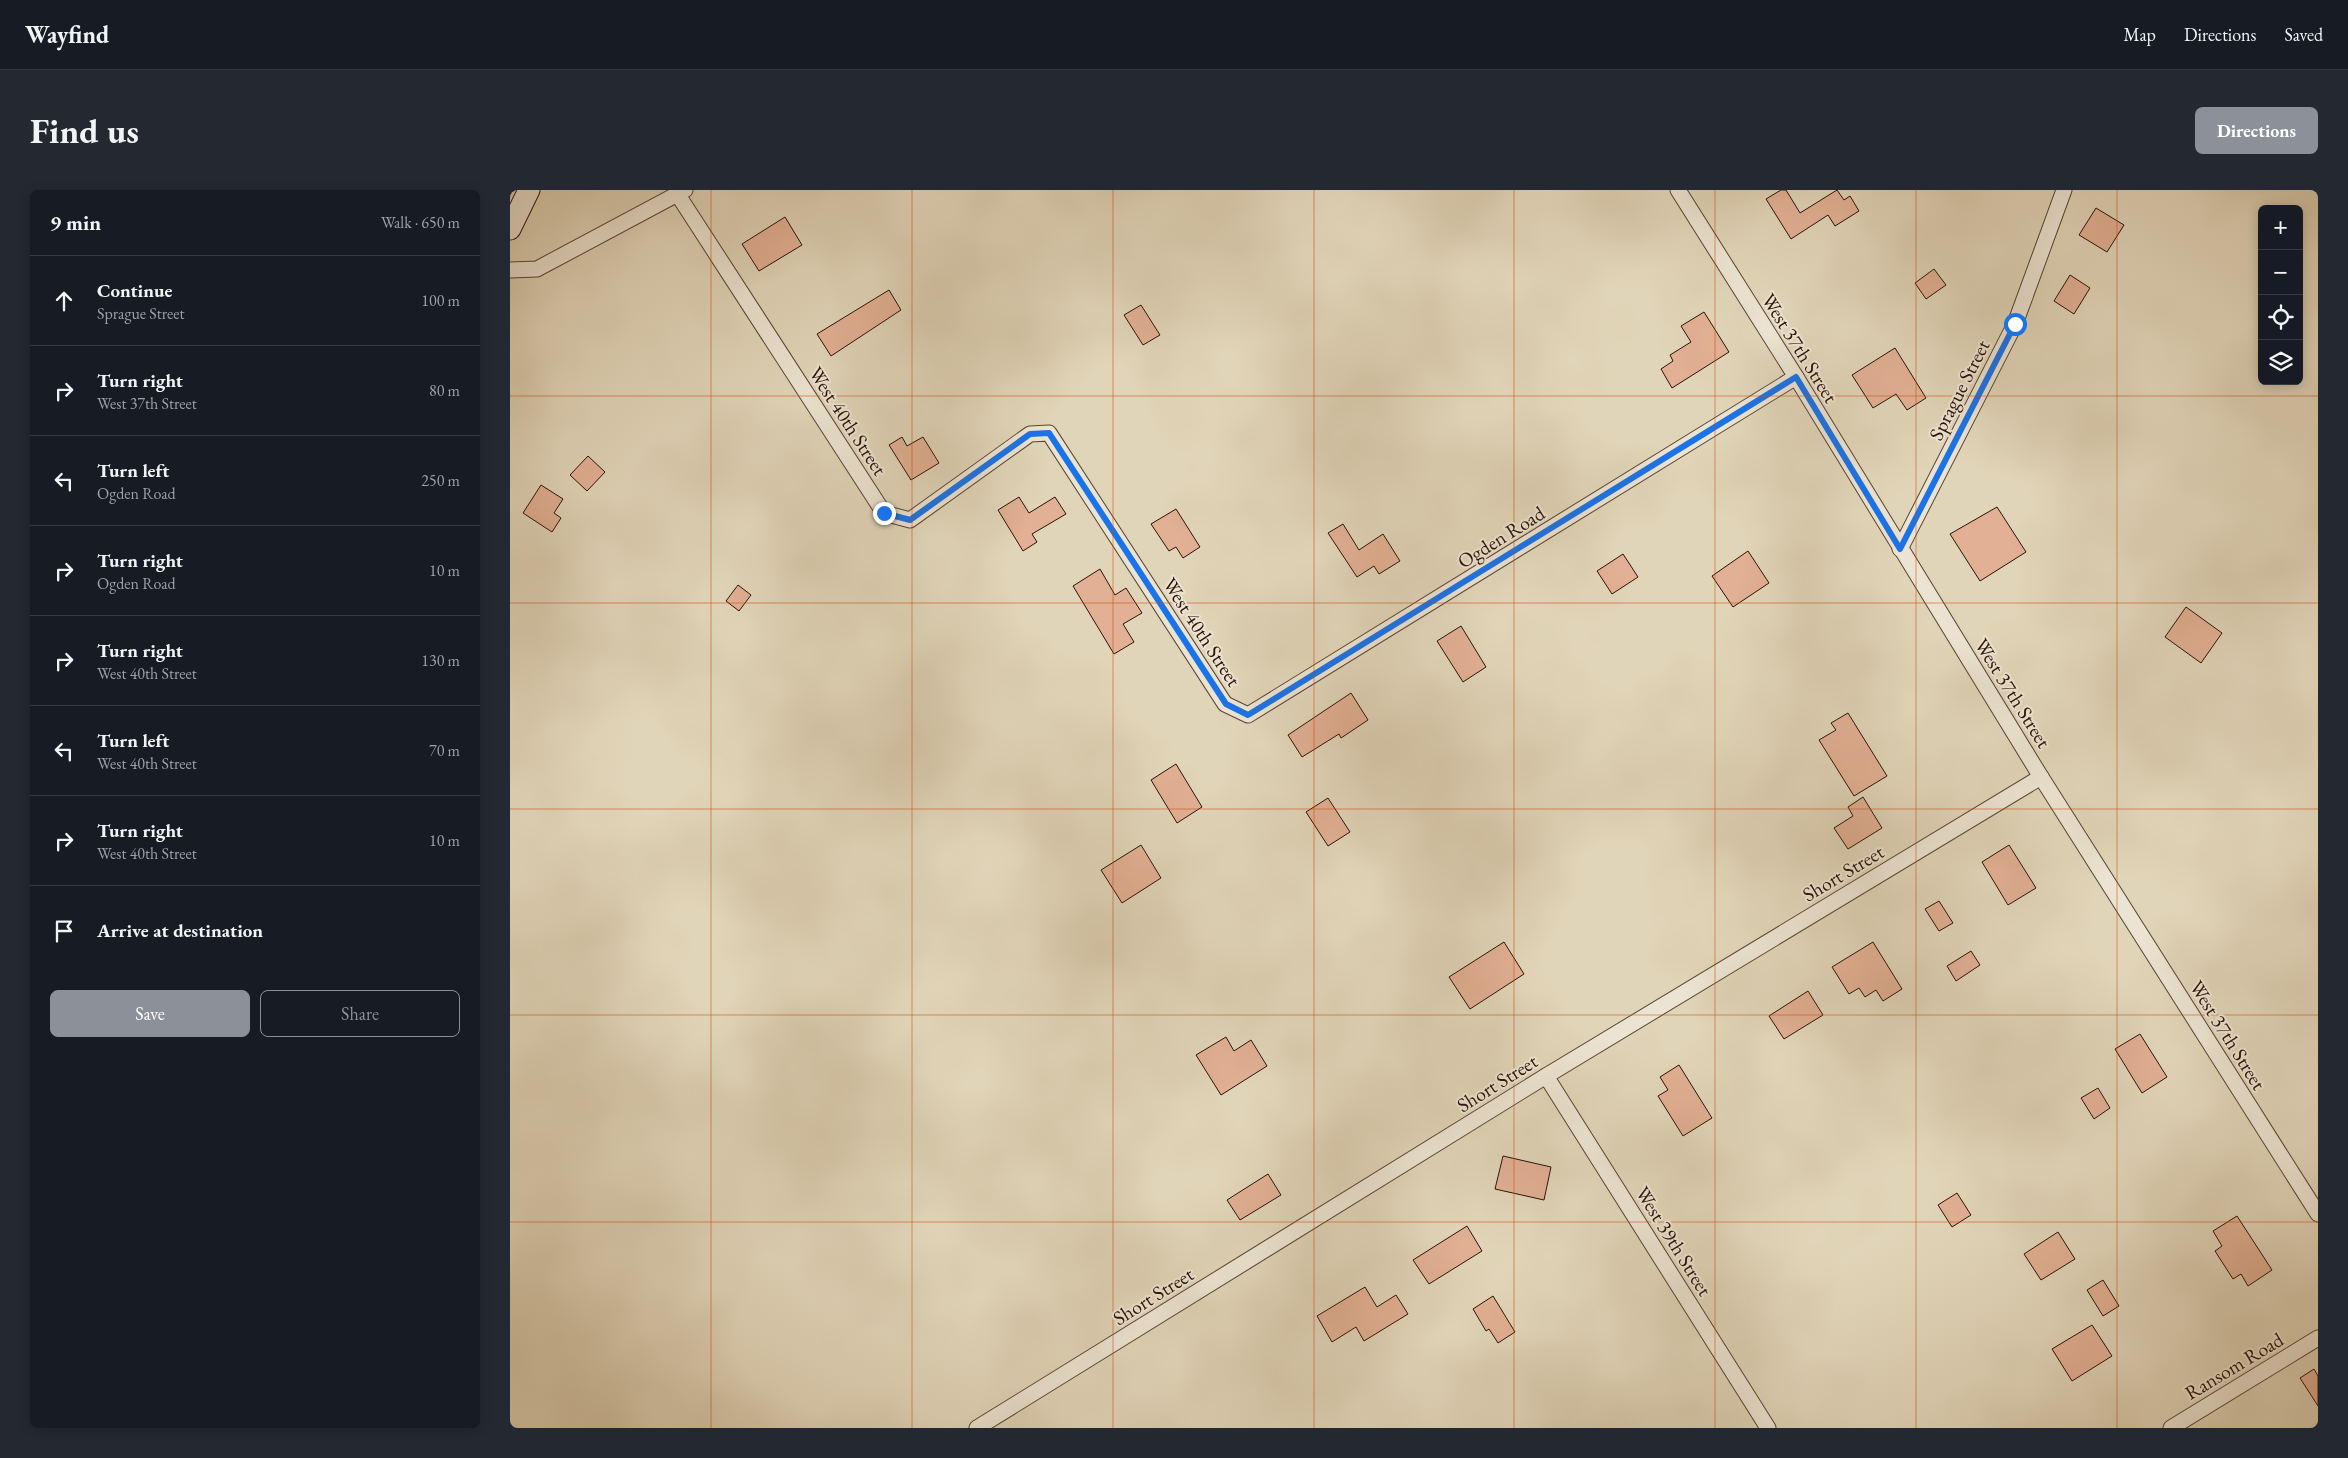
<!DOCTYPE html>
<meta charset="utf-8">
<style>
:root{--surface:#171b24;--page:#242831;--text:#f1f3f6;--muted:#9ea1a6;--line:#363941;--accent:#8c9099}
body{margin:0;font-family:"EB Garamond",serif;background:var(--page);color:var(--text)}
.controls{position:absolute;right:15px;top:15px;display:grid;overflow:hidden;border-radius:8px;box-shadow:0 2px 12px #0003}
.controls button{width:45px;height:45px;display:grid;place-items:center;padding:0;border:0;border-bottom:1px solid var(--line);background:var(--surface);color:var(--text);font:25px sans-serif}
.stop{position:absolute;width:15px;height:15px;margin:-11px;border:4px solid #1a73e8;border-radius:50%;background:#fff}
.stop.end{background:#1a73e8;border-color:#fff;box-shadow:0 1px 5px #0008}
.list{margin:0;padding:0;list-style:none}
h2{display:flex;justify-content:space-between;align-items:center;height:65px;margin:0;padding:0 20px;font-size:21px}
h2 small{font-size:16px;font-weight:400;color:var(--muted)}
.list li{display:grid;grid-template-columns:32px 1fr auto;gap:15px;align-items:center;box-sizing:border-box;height:90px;padding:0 20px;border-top:1px solid var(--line)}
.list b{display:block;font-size:19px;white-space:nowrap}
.list p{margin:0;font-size:16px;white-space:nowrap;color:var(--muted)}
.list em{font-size:16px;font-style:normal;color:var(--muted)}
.actions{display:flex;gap:10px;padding:15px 20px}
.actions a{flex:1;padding:11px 0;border:1px solid var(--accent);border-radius:8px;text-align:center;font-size:18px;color:var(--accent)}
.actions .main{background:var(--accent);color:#fff}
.icon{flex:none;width:28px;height:28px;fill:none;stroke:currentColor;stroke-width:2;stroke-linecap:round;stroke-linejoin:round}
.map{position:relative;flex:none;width:1808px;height:1238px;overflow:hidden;border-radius:8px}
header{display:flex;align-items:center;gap:30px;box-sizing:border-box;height:70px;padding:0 25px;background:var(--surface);border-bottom:1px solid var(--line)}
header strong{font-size:24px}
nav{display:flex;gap:28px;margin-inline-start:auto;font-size:18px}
.intro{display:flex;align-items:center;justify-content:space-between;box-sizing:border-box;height:120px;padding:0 30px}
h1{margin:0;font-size:35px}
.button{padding:12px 22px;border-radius:8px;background:var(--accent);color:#fff;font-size:18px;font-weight:700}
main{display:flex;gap:30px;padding:0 30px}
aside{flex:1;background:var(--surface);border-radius:8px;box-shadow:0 2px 12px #0003}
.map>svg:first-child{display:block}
.building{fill:#e2b094;stroke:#2b1205}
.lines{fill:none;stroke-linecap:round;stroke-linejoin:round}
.street-casing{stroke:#584332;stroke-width:17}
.secondary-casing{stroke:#2b1205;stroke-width:23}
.street{stroke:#ece4d2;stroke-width:15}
.secondary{stroke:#ece4d2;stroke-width:21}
.route{stroke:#1a73e8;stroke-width:6}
.grid{fill:none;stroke:#cc4e0b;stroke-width:1;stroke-opacity:0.55}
.labels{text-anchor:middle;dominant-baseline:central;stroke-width:4;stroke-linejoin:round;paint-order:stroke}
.street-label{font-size:20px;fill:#2b1205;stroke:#ece4d2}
</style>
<header>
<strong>Wayfind</strong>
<nav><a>Map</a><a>Directions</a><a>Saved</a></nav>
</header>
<div class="intro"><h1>Find us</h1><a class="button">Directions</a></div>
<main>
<aside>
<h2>9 min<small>Walk · 650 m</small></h2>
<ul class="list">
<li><svg class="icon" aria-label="ahead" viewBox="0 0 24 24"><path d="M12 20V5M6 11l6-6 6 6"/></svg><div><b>Continue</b><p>Sprague Street</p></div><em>100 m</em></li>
<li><svg class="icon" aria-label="right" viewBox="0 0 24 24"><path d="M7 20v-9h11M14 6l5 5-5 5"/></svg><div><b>Turn right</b><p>West 37th Street</p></div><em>80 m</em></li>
<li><svg class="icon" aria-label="left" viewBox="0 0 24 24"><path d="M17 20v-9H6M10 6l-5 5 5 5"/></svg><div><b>Turn left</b><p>Ogden Road</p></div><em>250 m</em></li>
<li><svg class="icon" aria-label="right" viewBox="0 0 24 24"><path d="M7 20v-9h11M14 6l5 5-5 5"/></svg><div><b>Turn right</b><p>Ogden Road</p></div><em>10 m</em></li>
<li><svg class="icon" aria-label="right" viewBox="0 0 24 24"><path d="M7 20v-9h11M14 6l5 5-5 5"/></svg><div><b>Turn right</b><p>West 40th Street</p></div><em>130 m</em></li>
<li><svg class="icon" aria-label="left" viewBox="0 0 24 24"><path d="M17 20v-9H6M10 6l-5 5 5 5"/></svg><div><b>Turn left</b><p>West 40th Street</p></div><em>70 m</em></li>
<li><svg class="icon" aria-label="right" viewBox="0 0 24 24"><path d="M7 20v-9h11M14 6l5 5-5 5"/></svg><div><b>Turn right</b><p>West 40th Street</p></div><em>10 m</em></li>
<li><svg class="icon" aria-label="arrive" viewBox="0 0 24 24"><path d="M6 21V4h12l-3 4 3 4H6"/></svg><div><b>Arrive at destination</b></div></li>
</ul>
<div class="actions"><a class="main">Save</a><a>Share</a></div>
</aside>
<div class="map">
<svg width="1808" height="1238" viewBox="0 0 1808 1238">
<rect width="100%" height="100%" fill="#e1d5b9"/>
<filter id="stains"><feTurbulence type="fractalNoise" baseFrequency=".004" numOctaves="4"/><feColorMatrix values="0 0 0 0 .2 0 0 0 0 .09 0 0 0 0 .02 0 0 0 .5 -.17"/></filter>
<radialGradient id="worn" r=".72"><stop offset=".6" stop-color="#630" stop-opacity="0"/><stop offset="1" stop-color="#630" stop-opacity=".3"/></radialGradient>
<g class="building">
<path d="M 1271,0 L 1276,0 L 1290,23 L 1327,0 L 1334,10 L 1340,6 L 1349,21 L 1325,36 L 1318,25 L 1281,49 L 1256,9 Z"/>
<path d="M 1586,18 L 1614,35 L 1597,62 L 1569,45 Z"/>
<path d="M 275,27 L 292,55 L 249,81 L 232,54 Z"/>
<path d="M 1424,79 L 1436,95 L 1416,109 L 1405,93 Z"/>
<path d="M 1560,85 L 1580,98 L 1564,124 L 1544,111 Z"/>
<path d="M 379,100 L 391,120 L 321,166 L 307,144 Z"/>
<path d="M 631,115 L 650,145 L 633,155 L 614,125 Z"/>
<path d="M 1194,122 L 1219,162 L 1162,198 L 1151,179 L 1163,171 L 1160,165 L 1181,152 L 1171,136 Z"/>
<path d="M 1385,158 L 1416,208 L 1397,220 L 1386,204 L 1363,218 L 1342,185 Z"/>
<path d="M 392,247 L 397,256 L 413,247 L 429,273 L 401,290 L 379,255 Z"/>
<path d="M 78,266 L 95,282 L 77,301 L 60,285 Z"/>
<path d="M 31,295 L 53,309 L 44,323 L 51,328 L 42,342 L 13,323 Z"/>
<path d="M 509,307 L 519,323 L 545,307 L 556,324 L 522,344 L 527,352 L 513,361 L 488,320 Z"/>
<path d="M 1487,317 L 1516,362 L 1470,391 L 1440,344 Z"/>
<path d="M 666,319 L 690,357 L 673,368 L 666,357 L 659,361 L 641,334 Z"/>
<path d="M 833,334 L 849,360 L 873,344 L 890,371 L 869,384 L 864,376 L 847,387 L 818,343 Z"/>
<path d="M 1238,361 L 1259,393 L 1223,417 L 1202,386 Z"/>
<path d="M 1113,364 L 1128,387 L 1102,404 L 1087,381 Z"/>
<path d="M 590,379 L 605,405 L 616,398 L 632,423 L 613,434 L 624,452 L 604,464 L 563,396 Z"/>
<path d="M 228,395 L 241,405 L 229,421 L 216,411 Z"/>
<path d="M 1676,417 L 1712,443 L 1691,473 L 1655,447 Z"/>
<path d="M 951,436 L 976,477 L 953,492 L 927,451 Z"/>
<path d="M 841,503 L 858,530 L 831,548 L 829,544 L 792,567 L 778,545 Z"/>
<path d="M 1338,523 L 1377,586 L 1344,606 L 1309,550 L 1326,540 L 1321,533 Z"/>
<path d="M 666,574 L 692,617 L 667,633 L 641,590 Z"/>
<path d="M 1353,607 L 1372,638 L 1338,659 L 1324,638 L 1343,626 L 1338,617 Z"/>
<path d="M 818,608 L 840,642 L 818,656 L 796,622 Z"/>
<path d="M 631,655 L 651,688 L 612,713 L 591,680 Z"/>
<path d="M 1499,655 L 1526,698 L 1498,715 L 1472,672 Z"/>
<path d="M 1429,711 L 1443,733 L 1429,741 L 1415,719 Z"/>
<path d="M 994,752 L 1014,784 L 960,819 L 939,787 Z"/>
<path d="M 1363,752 L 1392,799 L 1373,811 L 1366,800 L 1355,807 L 1349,798 L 1339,804 L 1322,777 Z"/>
<path d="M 1461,761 L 1470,775 L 1446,791 L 1437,776 Z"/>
<path d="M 1298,801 L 1313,825 L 1274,849 L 1259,826 Z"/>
<path d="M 1630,844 L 1657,887 L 1632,903 L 1605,859 Z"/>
<path d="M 716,847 L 724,861 L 741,850 L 757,876 L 711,905 L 686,865 Z"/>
<path d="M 1169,875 L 1202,928 L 1173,946 L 1148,906 L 1158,900 L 1150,887 Z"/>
<path d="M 1588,898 L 1600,918 L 1584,929 L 1571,908 Z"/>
<path d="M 993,966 L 1041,977 L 1034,1010 L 985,999 Z"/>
<path d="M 758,984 L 771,1005 L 730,1030 L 717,1010 Z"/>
<path d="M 1447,1003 L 1461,1025 L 1442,1037 L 1428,1015 Z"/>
<path d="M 1727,1026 L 1762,1080 L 1738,1096 L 1731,1084 L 1723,1089 L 1705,1061 L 1712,1056 L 1703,1041 Z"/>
<path d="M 957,1036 L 972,1061 L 919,1094 L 903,1070 Z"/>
<path d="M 1548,1042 L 1565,1069 L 1531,1090 L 1514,1064 Z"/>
<path d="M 1593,1090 L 1609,1116 L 1593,1126 L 1577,1100 Z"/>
<path d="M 855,1097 L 867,1117 L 886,1105 L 898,1124 L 854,1151 L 846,1137 L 822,1152 L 807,1126 Z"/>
<path d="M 983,1106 L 1005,1142 L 988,1153 L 979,1139 L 976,1141 L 963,1119 Z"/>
<path d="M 1582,1135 L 1602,1166 L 1562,1191 L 1542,1159 Z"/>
<path d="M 1804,1179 L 1808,1186 L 1808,1216 L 1790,1188 Z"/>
</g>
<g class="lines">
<g class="street-casing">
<g id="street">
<path d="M 1168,0 L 1286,187 L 1531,587 L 1808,1024"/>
<path d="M 168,5 L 374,323 L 400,330 L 520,244 L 539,243 L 715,514 L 738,525 L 1286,187"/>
<path d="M 0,80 L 27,79 L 175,0"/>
<path d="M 1390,359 L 1505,134 L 1554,0"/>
<path d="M 1036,886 L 1258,1238"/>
<path d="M 467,1238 L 1036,886 L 1531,587"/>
<path d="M 1661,1238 L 1808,1148"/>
</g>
</g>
<g class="secondary-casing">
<path id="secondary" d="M 0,39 L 19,0"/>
</g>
<use href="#street" class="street"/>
<use href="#secondary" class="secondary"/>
</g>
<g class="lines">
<path class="route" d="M 374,323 L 400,330 L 520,244 L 539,243 L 716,514 L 738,525 L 1286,187 L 1390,359 L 1505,134"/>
</g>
<path class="grid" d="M 201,0 L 201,1238M 402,0 L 402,1238M 603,0 L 603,1238M 804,0 L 804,1238M 1004,0 L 1004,1238M 1205,0 L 1205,1238M 1406,0 L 1406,1238M 1607,0 L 1607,1238M 0,206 L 1808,206M 0,413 L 1808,413M 0,619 L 1808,619M 0,825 L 1808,825M 0,1032 L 1808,1032"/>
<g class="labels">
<g class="street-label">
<text transform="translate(1290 158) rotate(58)">West 37th Street</text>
<text transform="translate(1449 200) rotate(-63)">Sprague Street</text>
<text transform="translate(338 231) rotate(57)">West 40th Street</text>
<text transform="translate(991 347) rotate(-32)">Ogden Road</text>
<text transform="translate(692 442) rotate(57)">West 40th Street</text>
<text transform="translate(1503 503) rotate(58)">West 37th Street</text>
<text transform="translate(1333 683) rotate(-31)">Short Street</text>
<text transform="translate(1718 845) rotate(58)">West 37th Street</text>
<text transform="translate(987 893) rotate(-32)">Short Street</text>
<text transform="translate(1164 1051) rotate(58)">West 39th Street</text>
<text transform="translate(643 1106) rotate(-32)">Short Street</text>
<text transform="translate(1724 1176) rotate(-31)">Ransom Road</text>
</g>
</g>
<rect width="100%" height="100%" filter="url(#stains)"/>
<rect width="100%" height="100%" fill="url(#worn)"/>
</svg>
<div class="controls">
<button>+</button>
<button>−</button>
<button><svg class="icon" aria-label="locate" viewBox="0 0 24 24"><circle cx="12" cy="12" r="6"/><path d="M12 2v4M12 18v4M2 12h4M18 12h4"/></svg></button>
<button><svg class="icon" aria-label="layers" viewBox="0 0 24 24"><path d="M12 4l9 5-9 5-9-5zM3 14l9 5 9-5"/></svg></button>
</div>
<div class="stop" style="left:1505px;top:134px"></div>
<div class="stop end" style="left:374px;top:323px"></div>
</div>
</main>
